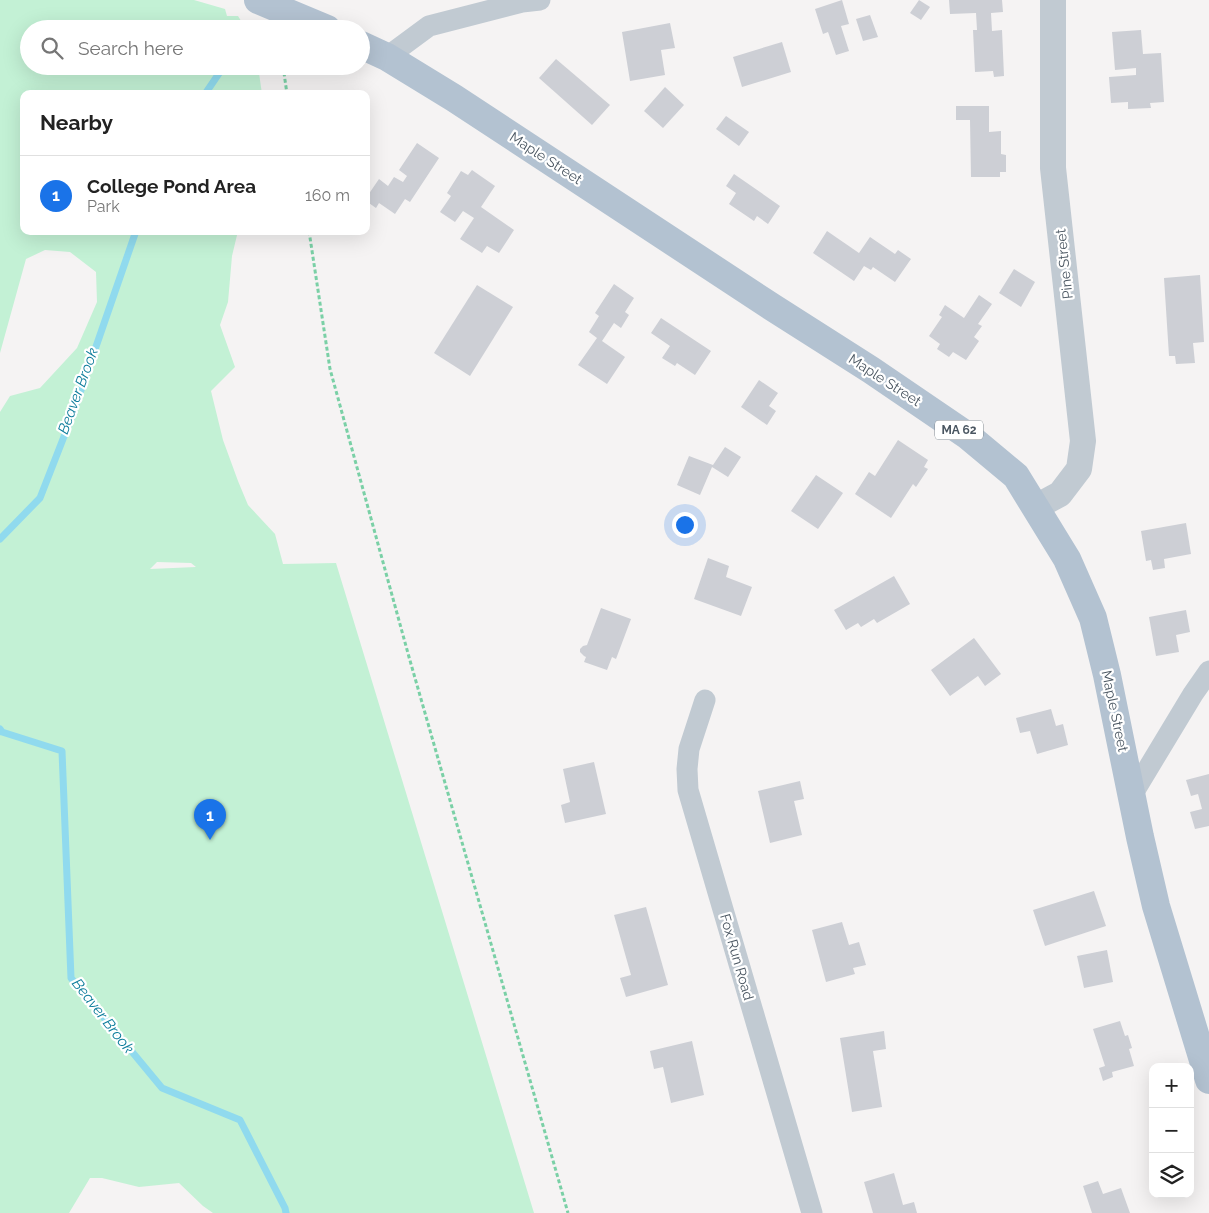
<!DOCTYPE html>
<meta charset="utf-8">
<style>
:root{--surface:#fff;--page:#f2f2f2;--text:#222;--muted:#767676;--line:#e0e0e0;--accent:#1a73e8}
body{margin:0;font-family:Raleway,sans-serif;background:var(--page);color:var(--text)}
.controls{position:absolute;right:15px;bottom:15px;display:grid;overflow:hidden;border-radius:10px;box-shadow:0 5px 20px #0002}
.controls button{width:45px;height:45px;display:grid;place-items:center;padding:0;border:0;border-bottom:1px solid var(--line);background:var(--surface);color:var(--text);font:25px sans-serif}
.you{position:absolute;left:684px;top:524px;width:18px;height:18px;margin:-12px;border:4px solid #fff;border-radius:50%;background:#1a73e8;box-shadow:0 0 0 8px #1a73e833}
.badge{display:grid;place-items:center;width:32px;height:32px;border-radius:50%;background:var(--accent);color:#fff;font-size:16px;font-weight:700}
.pin{position:absolute;translate:-50% -41px;filter:drop-shadow(0 1px 2px #0008)}
.pin::after{content:'';position:absolute;top:26px;width:18px;height:15px;background:inherit;clip-path:polygon(0 0,100% 0,50% 100%)}
.list{margin:0;padding:0;list-style:none}
h2{display:flex;justify-content:space-between;align-items:center;height:65px;margin:0;padding:0 20px;font-size:21px}
h2 small{font-size:16px;font-weight:400;color:var(--muted)}
.list li{display:grid;grid-template-columns:32px 1fr auto;gap:15px;align-items:center;box-sizing:border-box;height:80px;padding:0 20px;border-top:1px solid var(--line)}
.list b{display:block;font-size:19px;white-space:nowrap}
.list p{margin:0;font-size:16px;white-space:nowrap;color:var(--muted)}
.list em{font-size:16px;font-style:normal;color:var(--muted)}
.icon{flex:none;width:28px;height:28px;fill:none;stroke:currentColor;stroke-width:2;stroke-linecap:round;stroke-linejoin:round}
.map{position:relative;flex:none;width:1209px;height:1213px;overflow:hidden}
.search{position:absolute;background:var(--surface);box-shadow:0 5px 20px #0002;left:20px;top:20px;width:350px;height:55px;display:flex;align-items:center;gap:12px;box-sizing:border-box;padding:0 18px;border-radius:28px;color:var(--muted);font-size:19px}
.panel{position:absolute;background:var(--surface);box-shadow:0 5px 20px #0002;left:20px;top:90px;width:350px;height:145px;border-radius:10px}
.map>svg:first-child{display:block}
.green{fill:#c3f1d5;fill-rule:evenodd}
.lines{fill:none;stroke-linecap:round;stroke-linejoin:round}
.stream{stroke:#90daee;stroke-width:7}
.building{fill:#cdcfd5}
.path{stroke:#7ad0a6;stroke-width:3;stroke-dasharray:4 2.5;stroke-linecap:butt}
.minor{stroke:#c1cad2;stroke-width:21}
.tertiary{stroke:#c1cad2;stroke-width:26}
.primary{stroke:#b3c2d1;stroke-width:28}
.labels{text-anchor:middle;dominant-baseline:central;stroke-width:4.5;stroke-linejoin:round;paint-order:stroke}
.shield{fill:#fff;stroke:#808990;stroke-width:1}
.shield-label{font-size:12px;font-weight:bold;fill:#4a5661}
.street-label{font-size:14px;fill:#4a5661;stroke:#fff}
.water-label{font-size:15px;font-style:italic;fill:#0c7c9b;stroke:#fff}
</style>
<div class="map">
<svg width="1209" height="1213" viewBox="0 0 1209 1213">
<rect width="100%" height="100%" fill="#f5f3f3"/>
<path class="green" d="M 0,0 L 194,0 L 225,9 L 227,16 L 238,16 L 246,29 L 29,29 L 29,66 L 258,66 L 262,94 L 24,94 L 24,231 L 238,231 L 232,256 L 228,302 L 220,325 L 235,367 L 211,391 L 223,440 L 238,481 L 248,505 L 275,534 L 283,564 L 336,563 L 534,1213 L 213,1213 L 203,1206 L 179,1183 L 139,1187 L 102,1178 L 90,1178 L 69,1213 L 0,1213 L 0,412 L 10,396 L 40,388 L 77,348 L 97,302 L 96,272 L 70,252 L 45,250 L 26,259 L 0,353 ZM 157,562 L 191,563 L 196,567 L 150,569 Z"/>
<g class="lines">
<g class="stream">
<path d="M 205,94 L 224,66"/>
<path d="M 0,539 L 40,498 L 72,416 L 136,231"/>
<path d="M 0,729 L 2,732 L 62,751 L 71,978 L 162,1088 L 240,1120 L 285,1208 L 286,1213"/>
</g>
</g>
<g class="building">
<path d="M 842,0 L 849,24 L 841,26 L 849,51 L 836,55 L 828,32 L 823,34 L 815,9 Z"/>
<path d="M 919,0 L 930,7 L 921,20 L 910,13 Z"/>
<path d="M 949,0 L 1002,0 L 1003,12 L 991,13 L 992,31 L 1002,30 L 1004,76 L 994,77 L 993,71 L 975,72 L 973,30 L 977,30 L 976,13 L 950,14 Z"/>
<path d="M 870,15 L 878,37 L 863,41 L 856,19 Z"/>
<path d="M 670,23 L 675,48 L 661,50 L 665,75 L 630,81 L 622,32 Z"/>
<path d="M 1141,30 L 1143,54 L 1161,53 L 1164,102 L 1150,103 L 1151,108 L 1128,109 L 1128,102 L 1111,103 L 1109,77 L 1136,75 L 1136,68 L 1115,70 L 1112,32 Z"/>
<path d="M 782,42 L 791,72 L 742,87 L 733,57 Z"/>
<path d="M 556,59 L 610,105 L 592,125 L 539,78 Z"/>
<path d="M 665,87 L 684,105 L 663,128 L 644,111 Z"/>
<path d="M 956,106 L 989,106 L 989,132 L 1001,131 L 1001,154 L 1006,155 L 1006,172 L 1000,172 L 1000,177 L 971,177 L 970,120 L 956,120 Z"/>
<path d="M 726,116 L 749,132 L 739,146 L 716,129 Z"/>
<path d="M 417,143 L 439,158 L 410,202 L 405,199 L 395,214 L 379,203 L 376,208 L 366,201 L 366,198 L 379,179 L 388,186 L 394,177 L 403,182 L 407,176 L 399,170 Z"/>
<path d="M 472,170 L 495,186 L 481,207 L 514,230 L 499,253 L 487,246 L 482,253 L 460,239 L 474,218 L 463,211 L 455,222 L 440,212 L 451,196 L 447,193 L 461,171 L 468,175 Z"/>
<path d="M 734,174 L 780,206 L 768,224 L 757,216 L 754,221 L 729,204 L 736,193 L 726,186 Z"/>
<path d="M 827,231 L 859,253 L 870,237 L 895,254 L 898,250 L 911,259 L 895,282 L 873,267 L 871,270 L 864,266 L 854,281 L 813,253 Z"/>
<path d="M 1014,269 L 1035,282 L 1021,307 L 999,293 Z"/>
<path d="M 1200,275 L 1204,342 L 1193,343 L 1195,363 L 1176,364 L 1175,356 L 1169,356 L 1164,278 Z"/>
<path d="M 614,284 L 634,298 L 625,312 L 629,315 L 621,328 L 614,323 L 602,341 L 625,357 L 607,384 L 578,365 L 597,338 L 589,332 L 599,316 L 595,313 Z"/>
<path d="M 477,285 L 513,307 L 470,376 L 434,353 Z"/>
<path d="M 979,295 L 992,304 L 978,324 L 982,326 L 974,337 L 979,341 L 966,360 L 953,352 L 949,357 L 937,349 L 940,344 L 929,336 L 942,317 L 939,315 L 945,305 L 964,318 Z"/>
<path d="M 661,318 L 711,351 L 695,375 L 677,363 L 675,366 L 662,358 L 670,346 L 651,333 Z"/>
<path d="M 759,380 L 778,393 L 769,406 L 776,411 L 767,425 L 741,407 Z"/>
<path d="M 898,440 L 928,460 L 924,467 L 928,469 L 916,487 L 913,484 L 891,518 L 855,494 L 869,472 L 875,476 Z"/>
<path d="M 725,447 L 741,457 L 728,477 L 712,467 L 700,495 L 677,485 L 689,456 L 713,465 Z"/>
<path d="M 816,475 L 843,493 L 818,529 L 791,511 Z"/>
<path d="M 1186,523 L 1191,554 L 1164,559 L 1165,568 L 1153,570 L 1151,560 L 1146,561 L 1141,531 Z"/>
<path d="M 708,558 L 729,566 L 726,577 L 752,587 L 741,616 L 694,599 Z"/>
<path d="M 894,576 L 910,604 L 877,623 L 874,619 L 861,627 L 858,623 L 846,630 L 834,610 Z"/>
<path d="M 601,608 L 631,619 L 616,659 L 612,657 L 607,670 L 584,662 L 586,657 L 584,656 L 580,652 L 580,649 L 583,646 L 587,645 Z"/>
<path d="M 1186,610 L 1190,632 L 1176,635 L 1179,652 L 1156,656 L 1149,617 Z"/>
<path d="M 974,638 L 1001,674 L 985,686 L 978,676 L 950,696 L 931,670 Z"/>
<path d="M 1051,709 L 1056,726 L 1063,724 L 1068,745 L 1037,754 L 1030,731 L 1020,733 L 1016,718 Z"/>
<path d="M 594,762 L 606,814 L 565,823 L 561,805 L 570,802 L 563,769 Z"/>
<path d="M 1209,774 L 1209,826 L 1195,829 L 1190,812 L 1202,809 L 1198,794 L 1191,796 L 1186,780 Z"/>
<path d="M 800,781 L 804,799 L 794,801 L 802,835 L 770,843 L 758,791 Z"/>
<path d="M 1094,891 L 1106,926 L 1045,946 L 1033,910 Z"/>
<path d="M 646,907 L 668,985 L 626,997 L 620,978 L 631,975 L 614,915 Z"/>
<path d="M 842,922 L 849,945 L 859,942 L 866,965 L 853,968 L 855,974 L 826,982 L 812,930 Z"/>
<path d="M 1107,950 L 1113,982 L 1084,988 L 1077,956 Z"/>
<path d="M 1120,1021 L 1125,1036 L 1128,1035 L 1132,1048 L 1129,1049 L 1134,1066 L 1112,1072 L 1113,1077 L 1103,1081 L 1099,1068 L 1105,1066 L 1093,1029 Z"/>
<path d="M 884,1031 L 886,1049 L 873,1051 L 882,1107 L 852,1112 L 840,1038 Z"/>
<path d="M 692,1041 L 704,1095 L 671,1103 L 663,1067 L 654,1069 L 650,1051 Z"/>
<path d="M 894,1173 L 903,1205 L 914,1202 L 917,1213 L 873,1213 L 864,1182 Z"/>
<path d="M 1098,1181 L 1103,1194 L 1121,1188 L 1130,1213 L 1092,1213 L 1083,1186 Z"/>
</g>
<g class="lines">
<g class="path">
<path d="M 283,66 L 287,94"/>
<path d="M 309,231 L 330,369 L 409,657 L 568,1213"/>
</g>
<g class="minor">
<path d="M 387,57 L 429,26 L 522,2 L 540,0"/>
<path d="M 705,700 L 689,749 L 687,769 L 688,790 L 812,1213"/>
<path d="M 1132,795 L 1193,694 L 1209,671"/>
</g>
<path class="tertiary" d="M 1036,507 L 1060,494 L 1079,469 L 1083,441 L 1053,168 L 1053,0"/>
<g class="primary">
<path d="M 258,0 L 327,29"/>
<path d="M 361,45 L 387,57 L 454,98 L 772,307 L 871,370 L 968,436 L 1016,476 L 1067,559 L 1093,618 L 1107,675 L 1140,837 L 1156,906 L 1209,1080"/>
</g>
</g>
<g class="labels">
<rect class="shield" x="935" y="420.5" width="48" height="19" rx="4"/>
<g class="shield-label">
<text x="959" y="430">MA 62</text>
</g>
<g class="street-label">
<text transform="translate(546 158) rotate(33)">Maple Street</text>
<text transform="translate(1064 264) rotate(-96)">Pine Street</text>
<text transform="translate(885 380) rotate(33)">Maple Street</text>
<text transform="translate(1115 711) rotate(78)">Maple Street</text>
<text transform="translate(737 957) rotate(74)">Fox Run Road</text>
</g>
<g class="water-label">
<text transform="translate(78 391) rotate(-70)">Beaver Brook</text>
<text transform="translate(103 1016) rotate(52)">Beaver Brook</text>
</g>
</g>
</svg>
<div class="controls">
<button>+</button>
<button>−</button>
<button><svg class="icon" aria-label="layers" viewBox="0 0 24 24"><path d="M12 4l9 5-9 5-9-5zM3 14l9 5 9-5"/></svg></button>
</div>
<div class="you"></div>
<div class="pin badge" style="left:210px;top:840px">1</div>
<div class="search"><svg class="icon" aria-label="search" viewBox="0 0 24 24"><circle cx="10" cy="10" r="6"/><path d="M15 15l6 6"/></svg>Search here</div>
<section class="panel">
<h2>Nearby<small></small></h2>
<ul class="list">
<li><span class="badge">1</span><div><b>College Pond Area</b><p>Park</p></div><em>160 m</em></li>
</ul>
</section>
</div>
